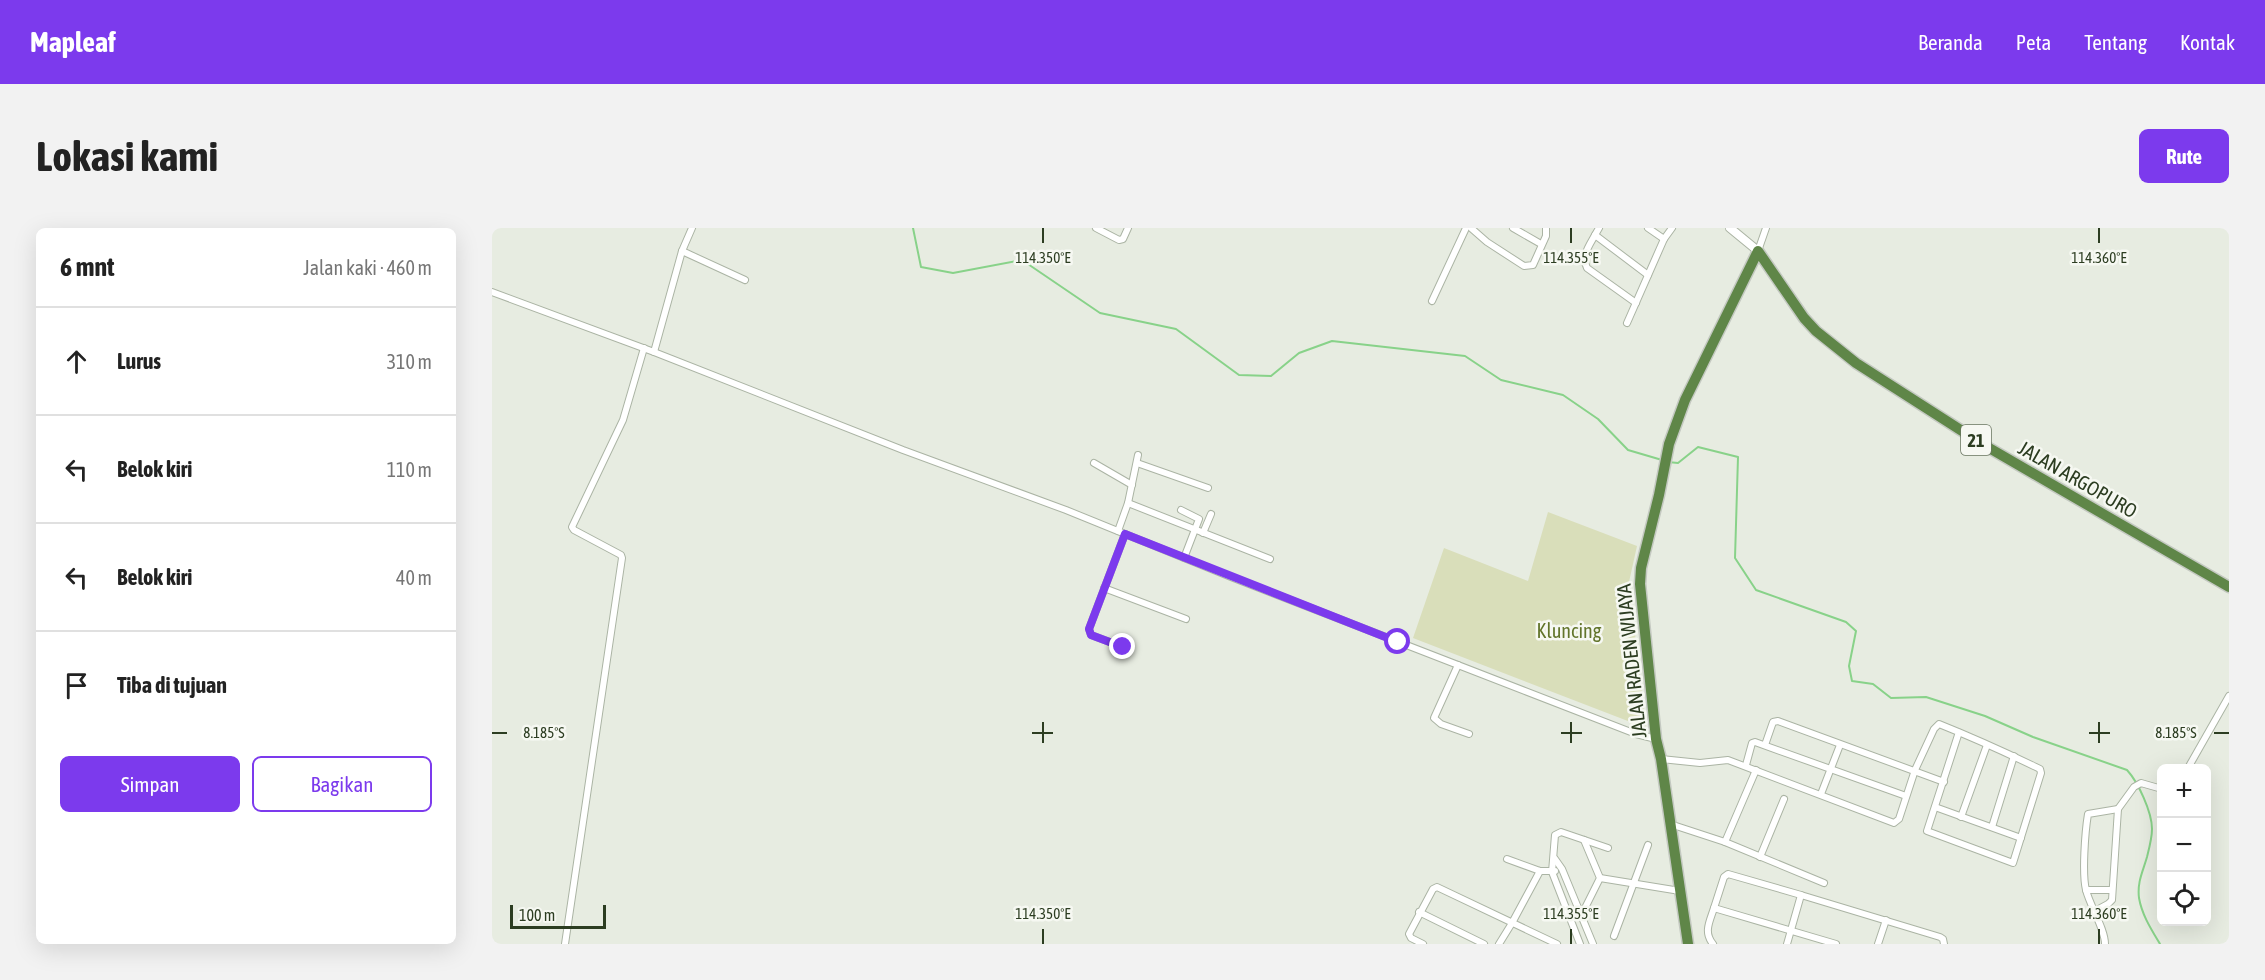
<!DOCTYPE html>
<html lang="id">
<meta charset="utf-8">
<style>
:root{--surface:#fff;--page:#f2f2f2;--text:#222;--muted:#767676;--line:#e0e0e0;--accent:#7c3aed}
body{margin:0;font-family:"Asap Condensed",sans-serif;background:var(--page);color:var(--text)}
.controls{position:absolute;right:18px;bottom:18px;display:grid;overflow:hidden;border-radius:9px;box-shadow:0 6px 24px #0002}
.controls button{width:54px;height:54px;display:grid;place-items:center;padding:0;border:0;border-bottom:2px solid var(--line);background:var(--surface);color:var(--text);font:30px sans-serif}
.scale{position:absolute;left:18px;bottom:15px;width:96px;box-sizing:border-box;padding-left:6px;border:3px solid #2c3d21;border-top:0;font-size:16px;line-height:21px;white-space:nowrap;color:#2c3d21;-webkit-text-stroke:4px #f6f8f2;paint-order:stroke}
.stop{position:absolute;width:18px;height:18px;margin:-14px;border:4px solid #7c3aed;border-radius:50%;background:#fff}
.stop.end{background:#7c3aed;border-color:#fff;box-shadow:0 2px 6px #0008}
.list{margin:0;padding:0;list-style:none}
h2{display:flex;justify-content:space-between;align-items:center;height:78px;margin:0;padding:0 24px;font-size:26px}
h2 small{font-size:20px;font-weight:400;color:var(--muted)}
.list li{display:grid;grid-template-columns:39px 1fr auto;gap:18px;align-items:center;box-sizing:border-box;height:108px;padding:0 24px;border-top:2px solid var(--line)}
.list b{display:block;font-size:22px;white-space:nowrap}
.list em{font-size:20px;font-style:normal;color:var(--muted)}
.actions{display:flex;gap:12px;padding:18px 24px}
.actions a{flex:1;padding:14px 0;border:2px solid var(--accent);border-radius:9px;text-align:center;font-size:21px;color:var(--accent)}
.actions .main{background:var(--accent);color:#fff}
.icon{flex:none;width:33px;height:33px;fill:none;stroke:currentColor;stroke-width:2;stroke-linecap:round;stroke-linejoin:round}
.map{position:relative;flex:none;width:1737px;height:716px;overflow:hidden;border-radius:9px}
header{display:flex;align-items:center;gap:36px;box-sizing:border-box;height:84px;padding:0 30px;background:var(--accent);color:#fff}
header strong{font-size:28px}
nav{display:flex;gap:33px;margin-inline-start:auto;font-size:21px}
.intro{display:flex;align-items:center;justify-content:space-between;box-sizing:border-box;height:144px;padding:0 36px}
h1{margin:0;font-size:42px}
.button{padding:15px 27px;border-radius:9px;background:var(--accent);color:#fff;font-size:21px;font-weight:700}
main{display:flex;gap:36px;padding:0 36px}
aside{flex:1;background:var(--surface);border-radius:9px;box-shadow:0 6px 24px #0002}
.map>svg:first-child{display:block}
.green{fill:#d9deba}
.lines{fill:none;stroke-linecap:round;stroke-linejoin:round}
.stream{stroke:#88d289;stroke-width:2}
.minor-casing{stroke:#abb4a4;stroke-width:8}
.tertiary-casing{stroke:#abb4a4;stroke-width:10}
.trunk-casing{stroke:#c4c9c1;stroke-width:13}
.minor{stroke:#fff;stroke-width:6}
.tertiary{stroke:#fff;stroke-width:8}
.trunk{stroke:#5f8648;stroke-width:10}
.route{stroke:#7c3aed;stroke-width:8}
.ticks{fill:none;stroke:#2c3d21;stroke-width:2}
.labels{text-anchor:middle;dominant-baseline:central;stroke-width:5;stroke-linejoin:round;paint-order:stroke}
.shield{fill:#f6f8f2;stroke:#697560;stroke-width:1.5}
.shield-label{font-size:18px;font-weight:bold;fill:#2c3d21}
.street-label{font-size:20px;fill:#2c3d21;stroke:#f6f8f2}
.park-label{font-size:20px;fill:#62752b;stroke:#f6f8f2}
.ticks-label{font-size:15px;text-anchor:middle;fill:#2c3d21;stroke:#f6f8f2;stroke-width:5;stroke-linejoin:round;paint-order:stroke}
</style>
<header>
<strong>Mapleaf</strong>
<nav><a>Beranda</a><a>Peta</a><a>Tentang</a><a>Kontak</a></nav>
</header>
<div class="intro"><h1>Lokasi kami</h1><a class="button">Rute</a></div>
<main>
<aside>
<h2>6 mnt<small>Jalan kaki · 460 m</small></h2>
<ul class="list">
<li><svg class="icon" aria-label="ahead" viewBox="0 0 24 24"><path d="M12 20V5M6 11l6-6 6 6"/></svg><div><b>Lurus</b></div><em>310 m</em></li>
<li><svg class="icon" aria-label="left" viewBox="0 0 24 24"><path d="M17 20v-9H6M10 6l-5 5 5 5"/></svg><div><b>Belok kiri</b></div><em>110 m</em></li>
<li><svg class="icon" aria-label="left" viewBox="0 0 24 24"><path d="M17 20v-9H6M10 6l-5 5 5 5"/></svg><div><b>Belok kiri</b></div><em>40 m</em></li>
<li><svg class="icon" aria-label="arrive" viewBox="0 0 24 24"><path d="M6 21V4h12l-3 4 3 4H6"/></svg><div><b>Tiba di tujuan</b></div></li>
</ul>
<div class="actions"><a class="main">Simpan</a><a>Bagikan</a></div>
</aside>
<div class="map">
<svg width="1737" height="716" viewBox="0 0 1737 716">
<rect width="100%" height="100%" fill="#e7ece1"/>
<path class="green" d="M 1056,284 L 1145,318 L 1137,354 L 1154,500 L 921,410 L 952,320 L 1036,353 Z"/>
<g class="lines">
<g class="stream">
<path d="M 421,0 L 429,39 L 461,45 L 530,32 L 608,85 L 684,101 L 747,147 L 779,148 L 807,125 L 840,113 L 973,128 L 1009,152 L 1071,167 L 1106,191 L 1136,222 L 1170,232"/>
<path d="M 1176,234 L 1186,235 L 1206,219 L 1246,229 L 1243,330 L 1264,362 L 1354,394 L 1364,403 L 1357,438 L 1360,453 L 1381,456 L 1399,470 L 1434,469 L 1493,488 L 1541,509 L 1635,542 C 1646,554 1660,584 1660,601 C 1660,610 1657,621 1655,629 C 1651,643 1645,654 1647,670 C 1650,687 1659,701 1668,716"/>
</g>
<g class="minor-casing">
<g id="minor">
<path d="M 604,0 L 627,12 L 631,11 L 636,0"/>
<path d="M 979,0 L 995,14 L 1032,38 L 1041,37 L 1054,8 L 1054,0"/>
<path d="M 1021,0 L 1049,16"/>
<path d="M 1107,0 L 1103,7 L 1156,47"/>
<path d="M 1156,0 L 1172,11"/>
<path d="M 1103,7 C 1097,18 1089,28 1095,40 L 1144,75"/>
<path d="M 190,23 L 253,52"/>
<path d="M 1266,23 L 1274,0"/>
<path d="M 0,64 L 162,124 L 411,222 L 574,282 L 739,349 L 1033,463 L 1144,506 L 1164,511"/>
<path d="M 940,73 L 974,0"/>
<path d="M 1135,95 L 1172,11 L 1180,0"/>
<path d="M 162,124 L 190,23 L 200,0"/>
<path d="M 602,235 L 640,257"/>
<path d="M 645,235 L 716,260"/>
<path d="M 636,275 L 778,331"/>
<path d="M 689,282 L 707,291 L 692,330"/>
<path d="M 626,303 L 636,275 L 646,227"/>
<path d="M 711,305 L 719,286"/>
<path d="M 612,360 L 694,391"/>
<path d="M 631,419 L 599,407 L 597,401 L 633,306"/>
<path d="M 966,437 L 942,490 L 949,496 L 977,506"/>
<path d="M 1273,517 L 1281,494 L 1286,493 L 1452,554"/>
<path d="M 1169,531 L 1208,535 L 1236,532 L 1402,595 L 1407,591 L 1423,542 L 1442,501 L 1447,496 C 1482,510 1515,525 1548,541 L 1549,545 L 1521,635 L 1435,603 L 1467,504"/>
<path d="M 1254,537 L 1260,515 L 1263,514 L 1414,568"/>
<path d="M 1696,540 L 1737,468"/>
<path d="M 1329,566 L 1348,517"/>
<path d="M 1443,579 L 1529,610"/>
<path d="M 1469,589 L 1495,517"/>
<path d="M 1178,596 L 1233,614 L 1332,655"/>
<path d="M 1500,599 L 1522,528"/>
<path d="M 1233,614 L 1264,542"/>
<path d="M 1268,629 L 1292,571"/>
<path d="M 1015,631 L 1048,643 L 1063,643"/>
<path d="M 1063,631 L 1070,641 L 1101,716"/>
<path d="M 1108,650 L 1188,663"/>
<path d="M 1594,662 L 1620,662"/>
<path d="M 1309,667 L 1236,646 L 1232,649 L 1222,680 L 1344,716"/>
<path d="M 1603,683 L 1616,676 L 1620,672 L 1626,581"/>
<path d="M 927,684 L 992,716"/>
<path d="M 1089,688 L 1108,650 L 1092,612"/>
<path d="M 1122,708 L 1156,617"/>
<path d="M 73,716 L 130,330 L 129,327 L 82,302 L 80,299 L 131,192 L 152,120"/>
<path d="M 931,716 L 919,710 L 917,706 L 941,661 L 945,659 L 1065,716"/>
<path d="M 1007,716 L 1020,695 L 1048,643"/>
<path d="M 1088,716 L 1060,644 L 1063,607 L 1069,604 L 1116,620"/>
<path d="M 1221,716 C 1211,704 1218,693 1222,680"/>
<path d="M 1295,716 L 1309,667 L 1448,709 L 1451,711 L 1452,716"/>
<path d="M 1386,716 L 1394,692"/>
<path d="M 1613,716 C 1613,701 1598,678 1594,662 C 1590,646 1593,604 1596,586 L 1626,581 L 1642,559 L 1649,555 L 1670,561"/>
</g>
</g>
<g class="tertiary-casing">
<path id="tertiary" d="M 1238,0 L 1266,23"/>
</g>
<g class="trunk-casing">
<path id="trunk" d="M 1196,716 L 1169,531 L 1164,511 L 1148,356 L 1149,340 L 1167,267 L 1177,216 L 1193,172 L 1266,23 L 1312,90 L 1324,103 L 1364,135 L 1492,217 L 1737,359"/>
</g>
<use href="#minor" class="minor"/>
<use href="#tertiary" class="tertiary"/>
<use href="#trunk" class="trunk"/>
</g>
<g class="lines">
<path class="route" d="M 631,419 L 599,407 L 597,401 L 633,306 L 906,414"/>
</g>
<path class="ticks" d="M 551,0 L 551,15M 1079,0 L 1079,15M 1607,0 L 1607,15M 551,494 L 551,515M 1079,494 L 1079,515M 1607,494 L 1607,515M 0,505 L 15,505M 540,505 L 561,505M 1069,505 L 1090,505M 1597,505 L 1618,505M 1722,505 L 1737,505M 551,701 L 551,716M 1079,701 L 1079,716M 1607,701 L 1607,716"/>
<g class="labels">
<rect class="shield" x="1469" y="197" width="30" height="30" rx="4.5"/>
<g class="shield-label">
<text x="1484" y="212">21</text>
</g>
<g class="street-label">
<text transform="translate(1586 251) rotate(30)">JALAN ARGOPURO</text>
<text transform="translate(1139 433) rotate(-96)">JALAN RADEN WIJAYA</text>
</g>
<g class="park-label">
<text x="1077" y="402">Kluncing</text>
</g>
</g>
<g class="ticks-label">
<text x="551" y="35">114.350°E</text>
<text x="1079" y="35">114.355°E</text>
<text x="1607" y="35">114.360°E</text>
<text x="52" y="510">8.185°S</text>
<text x="1684" y="510">8.185°S</text>
<text x="551" y="691">114.350°E</text>
<text x="1079" y="691">114.355°E</text>
<text x="1607" y="691">114.360°E</text>
</g>
</svg>
<div class="controls">
<button>+</button>
<button>−</button>
<button><svg class="icon" aria-label="locate" viewBox="0 0 24 24"><circle cx="12" cy="12" r="6"/><path d="M12 2v4M12 18v4M2 12h4M18 12h4"/></svg></button>
</div>
<div class="scale">100 m</div>
<div class="stop" style="left:906px;top:414px"></div>
<div class="stop end" style="left:631px;top:419px"></div>
</div>
</main>
